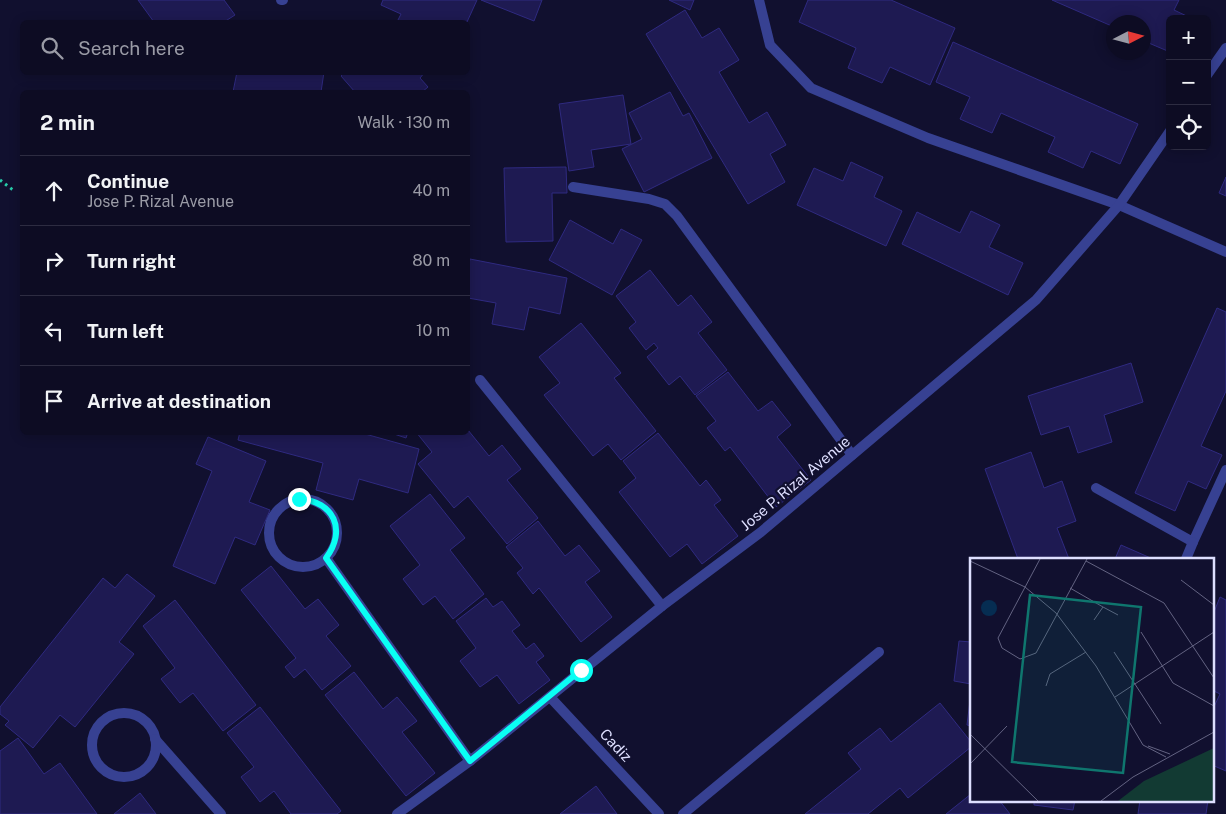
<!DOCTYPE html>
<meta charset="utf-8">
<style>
:root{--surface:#0d0c23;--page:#16152b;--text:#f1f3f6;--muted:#9a9ba6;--line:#2d2c41}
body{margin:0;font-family:"Public Sans",sans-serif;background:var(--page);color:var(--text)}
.controls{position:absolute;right:15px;top:15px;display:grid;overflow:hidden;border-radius:8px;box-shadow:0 2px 12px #0003}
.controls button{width:45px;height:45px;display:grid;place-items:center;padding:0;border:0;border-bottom:1px solid var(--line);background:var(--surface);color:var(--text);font:25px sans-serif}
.compass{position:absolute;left:1106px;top:15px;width:45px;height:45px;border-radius:50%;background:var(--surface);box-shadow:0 2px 12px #0003;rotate:84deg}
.stop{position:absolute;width:15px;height:15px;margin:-11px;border:4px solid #0afff4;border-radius:50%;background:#fff}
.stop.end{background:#0afff4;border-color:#fff;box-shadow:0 1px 5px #0008}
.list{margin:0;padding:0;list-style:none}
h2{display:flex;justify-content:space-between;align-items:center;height:65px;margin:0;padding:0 20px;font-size:21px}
h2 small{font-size:16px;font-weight:400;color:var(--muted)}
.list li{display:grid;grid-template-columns:32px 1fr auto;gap:15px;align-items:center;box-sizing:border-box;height:70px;padding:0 20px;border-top:1px solid var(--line)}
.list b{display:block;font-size:19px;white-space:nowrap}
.list p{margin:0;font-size:16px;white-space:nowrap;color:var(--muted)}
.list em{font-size:16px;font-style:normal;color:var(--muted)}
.icon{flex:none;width:28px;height:28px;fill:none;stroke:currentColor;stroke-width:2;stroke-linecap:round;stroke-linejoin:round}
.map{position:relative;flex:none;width:1226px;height:814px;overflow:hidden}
.search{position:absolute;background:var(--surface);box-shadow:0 2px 12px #0003;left:20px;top:20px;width:450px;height:55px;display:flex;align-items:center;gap:12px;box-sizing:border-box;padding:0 18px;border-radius:8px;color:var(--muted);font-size:19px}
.panel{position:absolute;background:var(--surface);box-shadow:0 2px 12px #0003;left:20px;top:90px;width:450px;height:345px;border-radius:8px}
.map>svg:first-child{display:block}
.building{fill:#1e1a52;stroke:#2f2a80}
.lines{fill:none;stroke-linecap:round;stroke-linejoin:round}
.path{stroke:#27cba9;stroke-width:3;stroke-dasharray:2.5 4;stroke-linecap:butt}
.service{stroke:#374192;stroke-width:10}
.minor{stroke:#374192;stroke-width:10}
.route{stroke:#0afff4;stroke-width:6}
.labels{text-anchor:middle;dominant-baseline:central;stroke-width:4.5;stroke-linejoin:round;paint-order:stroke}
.street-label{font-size:15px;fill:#dedfff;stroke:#11102f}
.inset-road{fill:none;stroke:#636382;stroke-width:1}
.view{fill:#0f766e;fill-opacity:0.15;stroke:#0f766e;stroke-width:2.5}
.inset-edge{fill:none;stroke:#dedfff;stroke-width:2.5}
</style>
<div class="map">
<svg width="1226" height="814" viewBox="0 0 1226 814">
<rect width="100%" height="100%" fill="#11102f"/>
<g class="building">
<path d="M 138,0 L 224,0 L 235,15 L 224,22 L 154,22 Z"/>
<path d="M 383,0 L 477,0 L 467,22 L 397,22 L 401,14 L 381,5 Z"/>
<path d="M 481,0 L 542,0 L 534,21 Z"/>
<path d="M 669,0 L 694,0 L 690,10 Z"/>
<path d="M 808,0 L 891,0 L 955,28 L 930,85 L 890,67 L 882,83 L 848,68 L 856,48 L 799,22 Z"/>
<path d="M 1052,0 L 1179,0 L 1174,10 L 1193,19 L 1170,19 L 1170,52 L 1144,41 L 1144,22 L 1114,22 L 1114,27 Z"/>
<path d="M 685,10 L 702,38 L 719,28 L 739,60 L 719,72 L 749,123 L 767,112 L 786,145 L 770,154 L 785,182 L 748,204 L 646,34 Z"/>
<path d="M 953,42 L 1138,124 L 1120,164 L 1091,151 L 1083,168 L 1048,152 L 1055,137 L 1001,113 L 992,133 L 960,119 L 970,97 L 936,82 Z"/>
<path d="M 237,72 L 324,72 L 321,92 L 233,92 Z"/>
<path d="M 345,72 L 425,72 L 420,78 L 428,87 L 422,92 L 355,92 L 341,76 Z"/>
<path d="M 670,92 L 683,116 L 689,113 L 712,158 L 644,192 L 622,149 L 642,139 L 629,113 Z"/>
<path d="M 623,95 L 631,144 L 591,150 L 594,167 L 569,171 L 559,104 Z"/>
<path d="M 851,162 L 883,177 L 874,197 L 902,211 L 886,246 L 797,205 L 814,168 L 843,181 Z"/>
<path d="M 566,167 L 567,193 L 552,193 L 553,241 L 506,242 L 504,168 Z"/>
<path d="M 1226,177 L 1226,196 L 1219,193 Z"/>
<path d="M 971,211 L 1000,225 L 989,247 L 1023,263 L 1008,295 L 902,244 L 917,212 L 960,233 Z"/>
<path d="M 570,220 L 613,244 L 621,229 L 642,240 L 612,295 L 549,260 Z"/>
<path d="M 470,259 L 567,278 L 560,314 L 529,307 L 524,330 L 492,324 L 496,303 L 468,298 L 468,270 Z"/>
<path d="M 650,270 L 678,306 L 691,295 L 712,322 L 698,333 L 727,370 L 695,395 L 680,376 L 669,385 L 647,357 L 658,348 L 654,343 L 646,350 L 629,328 L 636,322 L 616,296 Z"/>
<path d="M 1217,308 L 1226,312 L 1226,391 L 1201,446 L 1222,455 L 1206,489 L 1188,481 L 1175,511 L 1135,493 Z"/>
<path d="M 581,323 L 621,373 L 614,378 L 656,431 L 621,460 L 608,444 L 593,456 L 544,395 L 560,383 L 539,357 Z"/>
<path d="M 1131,363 L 1143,402 L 1104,415 L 1112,442 L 1078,453 L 1069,426 L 1041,435 L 1028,396 Z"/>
<path d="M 728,372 L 758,411 L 772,401 L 791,425 L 777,437 L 811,480 L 776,507 L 730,447 L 725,451 L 707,428 L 716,421 L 696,396 Z"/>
<path d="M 468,430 L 489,456 L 502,445 L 521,469 L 507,480 L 538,518 L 507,544 L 468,496 L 454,508 L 418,464 L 432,452 L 416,432 L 468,432 Z"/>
<path d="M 240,432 L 358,432 L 419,449 L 408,493 L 359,479 L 353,500 L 316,490 L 323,463 L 238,440 Z"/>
<path d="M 388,432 L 408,432 L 406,438 Z"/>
<path d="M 658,433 L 700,486 L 706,480 L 721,500 L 714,505 L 738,536 L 702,564 L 687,544 L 670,557 L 619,492 L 636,478 L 623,461 Z"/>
<path d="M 208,437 L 266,461 L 249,502 L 270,510 L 255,545 L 235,537 L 215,584 L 173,566 L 212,471 L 196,464 Z"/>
<path d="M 1031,452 L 1044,488 L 1062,481 L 1076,521 L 1057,528 L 1069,559 L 1018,559 L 985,469 Z"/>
<path d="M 430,494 L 465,538 L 450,550 L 484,594 L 453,619 L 435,596 L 423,605 L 403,579 L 420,565 L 390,526 Z"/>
<path d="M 538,521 L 565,556 L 579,545 L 600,571 L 585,582 L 612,617 L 581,642 L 539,588 L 533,594 L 517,573 L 523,568 L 506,547 Z"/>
<path d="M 1121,545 L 1153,559 L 1115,559 Z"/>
<path d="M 271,566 L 305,609 L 318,599 L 339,625 L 326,636 L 351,666 L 322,690 L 305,669 L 294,678 L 285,667 L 296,658 L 241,590 Z"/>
<path d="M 127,574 L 155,596 L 119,642 L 134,654 L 75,727 L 60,715 L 33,748 L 5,725 L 9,721 L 0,714 L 0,707 L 103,578 L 115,588 Z"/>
<path d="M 1220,597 L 1226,600 L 1226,771 L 1212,765 L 1212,711 L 1220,694 L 1212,690 L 1212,617 Z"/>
<path d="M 486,598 L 493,607 L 502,601 L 520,625 L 512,631 L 526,649 L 534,643 L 544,656 L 536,662 L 550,680 L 519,704 L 497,675 L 480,687 L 460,661 L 476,648 L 456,621 Z"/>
<path d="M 175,600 L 256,705 L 223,731 L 193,693 L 180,703 L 161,679 L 175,668 L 143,626 Z"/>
<path d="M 959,641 L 971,642 L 971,684 L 954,681 Z"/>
<path d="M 354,672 L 383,709 L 397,697 L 417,721 L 402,732 L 435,773 L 406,796 L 325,695 Z"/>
<path d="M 971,692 L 971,726 L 967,725 Z"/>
<path d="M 940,703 L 971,742 L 971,747 L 908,798 L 900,788 L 868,814 L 805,814 L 861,769 L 848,753 L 880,728 L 891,742 Z"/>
<path d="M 260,707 L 341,811 L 337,814 L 291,814 L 274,791 L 260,802 L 241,777 L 254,767 L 227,733 Z"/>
<path d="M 18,738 L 44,774 L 60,763 L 97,814 L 0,814 L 0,751 Z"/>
<path d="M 596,786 L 617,814 L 560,814 Z"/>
<path d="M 140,793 L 156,814 L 114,814 Z"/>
<path d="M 971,794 L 971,800 L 999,800 L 1010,814 L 946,814 Z"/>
<path d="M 1034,800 L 1075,800 L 1073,810 L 1034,805 Z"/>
<path d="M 1140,800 L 1208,800 L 1206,814 L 1138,814 Z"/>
</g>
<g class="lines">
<path class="path" d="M 0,180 L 13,190"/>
<g class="service">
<path d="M 480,380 L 662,606"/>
<circle cx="303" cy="533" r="34"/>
<path d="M 326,558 L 470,761"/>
<circle cx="124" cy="745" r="32"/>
<path d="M 155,739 L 221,814"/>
</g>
<g class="minor">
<path d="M 281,0 L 283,0"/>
<path d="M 759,0 L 770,45 L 811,88 L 928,138 L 1119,205 L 1226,252"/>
<path d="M 1207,75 L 1226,48"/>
<path d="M 573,187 L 649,199 L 665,204 L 677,216 L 852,455"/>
<path d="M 1096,488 L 1193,542 L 1226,470"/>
<path d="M 1186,559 L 1193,542"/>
<path d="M 550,697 L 659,814"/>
<path d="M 397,814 L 470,761 L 662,606 L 761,532 L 1036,300 L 1119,205 L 1170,131"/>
<path d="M 683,814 L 879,652"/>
</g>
</g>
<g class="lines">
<path class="route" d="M 299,499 C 334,501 347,530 326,558 L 470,761 L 581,670"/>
</g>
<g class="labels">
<g class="street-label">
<text transform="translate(795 483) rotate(-40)">Jose P. Rizal Avenue</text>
<text transform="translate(616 745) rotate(47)">Cadiz</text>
</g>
</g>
<g transform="translate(970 558)">
<rect width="244" height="244" fill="#11102f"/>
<path d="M 244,190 L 244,243 L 148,243 L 174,223 Z" fill="#123a33"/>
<path d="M11 50a8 8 0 1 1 16 0a8 8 0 1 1-16 0Z" fill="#062d52"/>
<path class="inset-road" d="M 70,1 L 28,80 L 32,90 L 50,101 L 66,95 L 117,1M 0,3 L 55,29 L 86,55 L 126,108 L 173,187 L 196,199M 116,3 L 194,45 L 244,120M 211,22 L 244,47M 100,30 L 133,49 L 124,62M 133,49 L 148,57M 171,74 L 203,125 L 244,148M 144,94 L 191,166M 76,128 L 80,116 L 116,94M 145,139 L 244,74M 0,176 L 68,243M 178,188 L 200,196M 0,206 L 37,168M 131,243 L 163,219 L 244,174"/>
<path class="view" d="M 60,37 L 171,49 L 153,215 L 42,204 Z"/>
<rect width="244" height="244" class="inset-edge"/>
</g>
</svg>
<div class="controls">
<button>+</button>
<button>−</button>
<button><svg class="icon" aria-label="locate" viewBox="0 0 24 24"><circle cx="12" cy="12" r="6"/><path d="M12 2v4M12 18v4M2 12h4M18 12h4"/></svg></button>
</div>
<svg class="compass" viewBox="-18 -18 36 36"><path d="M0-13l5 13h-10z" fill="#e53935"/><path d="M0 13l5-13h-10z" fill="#9a9ba6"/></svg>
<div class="stop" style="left:581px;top:670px"></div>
<div class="stop end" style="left:299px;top:499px"></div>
<div class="search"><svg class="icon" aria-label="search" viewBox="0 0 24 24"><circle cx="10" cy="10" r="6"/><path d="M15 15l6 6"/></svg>Search here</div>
<section class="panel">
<h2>2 min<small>Walk · 130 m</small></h2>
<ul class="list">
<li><svg class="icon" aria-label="ahead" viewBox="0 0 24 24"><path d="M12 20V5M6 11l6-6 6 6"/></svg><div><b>Continue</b><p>Jose P. Rizal Avenue</p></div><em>40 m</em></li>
<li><svg class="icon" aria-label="right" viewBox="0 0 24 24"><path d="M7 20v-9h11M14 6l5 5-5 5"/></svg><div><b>Turn right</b></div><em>80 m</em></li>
<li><svg class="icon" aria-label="left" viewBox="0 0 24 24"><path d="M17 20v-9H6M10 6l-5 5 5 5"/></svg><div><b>Turn left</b></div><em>10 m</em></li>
<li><svg class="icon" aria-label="arrive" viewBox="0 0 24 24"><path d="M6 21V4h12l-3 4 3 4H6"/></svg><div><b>Arrive at destination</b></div></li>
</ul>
</section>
</div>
